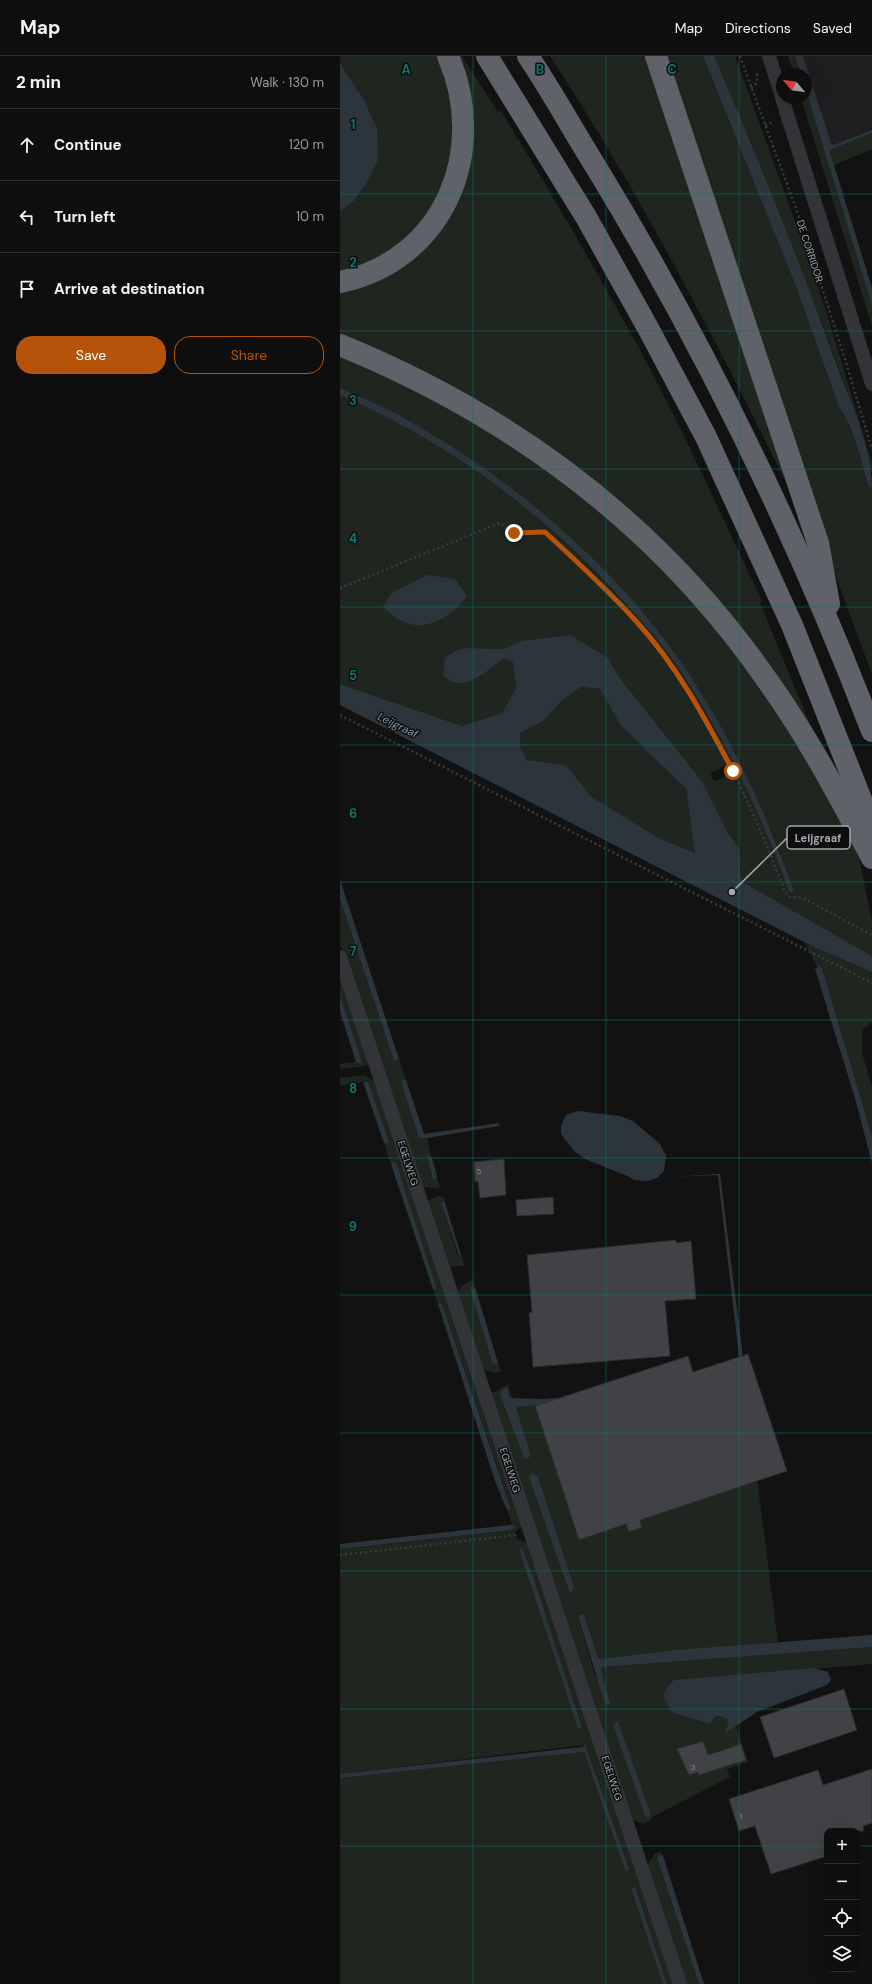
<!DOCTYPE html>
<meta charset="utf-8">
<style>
:root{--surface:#0e0e0e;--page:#1c1c1c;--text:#f1f3f6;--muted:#9b9c9e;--line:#2e2e2e;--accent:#b45309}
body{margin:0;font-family:"DM Sans",sans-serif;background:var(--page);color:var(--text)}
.controls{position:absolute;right:12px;bottom:12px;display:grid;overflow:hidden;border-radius:8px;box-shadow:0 4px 16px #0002}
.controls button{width:36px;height:36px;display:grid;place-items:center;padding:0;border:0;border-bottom:1px solid var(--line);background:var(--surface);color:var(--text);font:20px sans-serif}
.compass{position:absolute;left:436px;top:12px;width:36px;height:36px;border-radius:50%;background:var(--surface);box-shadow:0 4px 16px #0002;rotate:299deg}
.stop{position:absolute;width:12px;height:12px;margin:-9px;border:3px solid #b45309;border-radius:50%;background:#fff}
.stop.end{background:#b45309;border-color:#fff;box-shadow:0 1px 4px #0008}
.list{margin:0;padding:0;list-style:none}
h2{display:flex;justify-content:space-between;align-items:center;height:52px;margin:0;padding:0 16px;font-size:17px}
h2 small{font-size:13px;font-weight:400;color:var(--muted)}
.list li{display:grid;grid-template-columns:26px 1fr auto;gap:12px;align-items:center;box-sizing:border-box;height:72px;padding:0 16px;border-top:1px solid var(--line)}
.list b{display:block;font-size:15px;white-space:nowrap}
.list em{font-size:13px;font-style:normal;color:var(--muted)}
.actions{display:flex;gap:8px;padding:12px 16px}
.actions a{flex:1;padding:9px 0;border:1px solid var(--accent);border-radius:16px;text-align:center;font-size:14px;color:var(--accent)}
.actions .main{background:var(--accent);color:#fff}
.icon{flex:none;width:22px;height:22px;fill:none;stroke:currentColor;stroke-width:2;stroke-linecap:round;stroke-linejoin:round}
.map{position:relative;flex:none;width:532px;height:1928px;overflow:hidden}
header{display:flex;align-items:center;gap:24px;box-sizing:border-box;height:56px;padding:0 20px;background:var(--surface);border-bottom:1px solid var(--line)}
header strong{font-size:19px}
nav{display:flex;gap:22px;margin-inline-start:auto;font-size:14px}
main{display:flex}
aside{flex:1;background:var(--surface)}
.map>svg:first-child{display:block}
.built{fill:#1e1e20}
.green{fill:#1e261f;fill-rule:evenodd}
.water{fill:#2c353b;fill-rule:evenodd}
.building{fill:#414246;stroke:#2c2c2f}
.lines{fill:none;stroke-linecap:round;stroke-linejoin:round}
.path{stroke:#393b3f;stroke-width:2.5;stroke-dasharray:2 3;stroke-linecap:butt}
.minor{stroke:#333438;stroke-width:14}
.motorway{stroke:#5f6369;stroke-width:22}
.route{stroke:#b45309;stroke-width:5}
.grid{fill:none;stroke:#0f766e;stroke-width:1;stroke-opacity:0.55}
.labels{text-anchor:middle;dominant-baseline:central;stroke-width:3;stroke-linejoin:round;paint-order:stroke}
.number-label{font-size:8px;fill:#8b9098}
.street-label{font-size:10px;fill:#a4aab3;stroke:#0d0d0e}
.water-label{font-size:11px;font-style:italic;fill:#7d9aad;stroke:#0d0d0e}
.grid-label{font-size:13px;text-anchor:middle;font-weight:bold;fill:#0f766e;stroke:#0d0d0e;stroke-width:3;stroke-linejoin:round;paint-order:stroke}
.leader{fill:none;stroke:#a4aab3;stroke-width:1.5}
.callout-dot{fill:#a4aab3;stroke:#0d0d0e;stroke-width:1.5}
.callout{fill:#0d0d0e;stroke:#a4aab3;stroke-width:1.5}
.callout-label{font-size:11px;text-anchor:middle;font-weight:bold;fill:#a4aab3}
</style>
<header>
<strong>Map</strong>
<nav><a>Map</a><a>Directions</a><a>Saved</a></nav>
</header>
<main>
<aside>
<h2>2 min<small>Walk · 130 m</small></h2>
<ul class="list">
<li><svg class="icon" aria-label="ahead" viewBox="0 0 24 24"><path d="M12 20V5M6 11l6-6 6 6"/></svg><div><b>Continue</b></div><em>120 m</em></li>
<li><svg class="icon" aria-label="left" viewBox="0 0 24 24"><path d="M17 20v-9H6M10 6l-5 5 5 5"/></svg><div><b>Turn left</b></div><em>10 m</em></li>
<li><svg class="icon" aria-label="arrive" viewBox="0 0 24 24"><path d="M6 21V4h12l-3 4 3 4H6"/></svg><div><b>Arrive at destination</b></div></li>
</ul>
<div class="actions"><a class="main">Save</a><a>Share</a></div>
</aside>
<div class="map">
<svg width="532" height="1928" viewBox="0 0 532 1928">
<rect width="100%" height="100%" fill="#121213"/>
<path class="built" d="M 457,0 L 532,0 L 532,75 L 486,94 L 466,18 Z"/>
<g class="green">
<path d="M 0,0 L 99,0 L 117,70 L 105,132 L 78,173 L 39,204 L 0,218 L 0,155 L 14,145 L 27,125 L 38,104 L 24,44 L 0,7 Z"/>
<path d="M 114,0 L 122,0 L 158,56 L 161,55 C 209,133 255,212 299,292 C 343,375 382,460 422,545 L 420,547 L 479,690 L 446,640 L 235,414 L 0,283 L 0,232 L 14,228 L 118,137 Z"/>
<path d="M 210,0 L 311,0 L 455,444 C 380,293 303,141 210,0 Z"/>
<path d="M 322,0 L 363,0 L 455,228 L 499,351 C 515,374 520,402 528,429 L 530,432 L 532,431 L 532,618 L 501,535 Z"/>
<path d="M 374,0 L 395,0 L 461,182 L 487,258 L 532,407 L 532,416 L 519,368 L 485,275 Z"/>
<path d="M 448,0 L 455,0 L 461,18 L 454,18 Z"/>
<path d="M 466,35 L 532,250 L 532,270 L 461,42 L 466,42 Z"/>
<path d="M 532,77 L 532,93 L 494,109 L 490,94 Z"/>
<path d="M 0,296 L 166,380 L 292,477 L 406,603 L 497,753 L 519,802 L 532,865 L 532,900 L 401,825 L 399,793 L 319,672 L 279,621 L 268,602 L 181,585 L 163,593 L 129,592 L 133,624 L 164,601 L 173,605 L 176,632 L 162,657 L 122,670 L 0,628 L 0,339 C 109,387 206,458 285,547 C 304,568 324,590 340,614 C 384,682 421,757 448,833 L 451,836 L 448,817 L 414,736 L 395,696 L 341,606 L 307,561 L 246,496 L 199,455 L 72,366 L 0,332 ZM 385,710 L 388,715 L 387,719 L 376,725 L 372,722 L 371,717 Z"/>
<path d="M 241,631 L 260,633 L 281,670 L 346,733 L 356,797 L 319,782 L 252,741 L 226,709 L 187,704 L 180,691 L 180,677 L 203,665 L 224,643 Z"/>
<path d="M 0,842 L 54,1004 L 56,1005 L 59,1003 L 66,1024 L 61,1026 L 79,1082 L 87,1082 L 95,1123 L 97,1121 L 100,1132 L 81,1131 L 0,888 Z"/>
<path d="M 465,887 L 532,916 L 532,966 L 522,974 L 522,997 L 532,1031 L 532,1080 L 482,912 L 477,911 Z"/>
<path d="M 0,915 L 30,1004 L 26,1010 L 0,1013 L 0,1008 L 16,1006 L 20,1008 L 22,1006 L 0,939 Z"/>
<path d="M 25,1019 L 37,1028 L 183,1468 L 175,1477 L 177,1483 L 190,1488 L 335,1928 L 327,1928 L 296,1833 L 291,1833 L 323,1928 L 0,1928 L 0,1722 L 244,1696 L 285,1814 L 287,1815 L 244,1689 L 0,1718 L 0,1493 L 174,1474 L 167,1454 L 171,1451 L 102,1248 L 100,1246 L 98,1248 L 93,1233 L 95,1233 L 53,1106 L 51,1108 L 44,1087 L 47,1088 L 26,1025 L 0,1030 L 0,1022 Z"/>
<path d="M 98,1140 L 103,1141 L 104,1144 L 101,1147 L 118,1200 L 120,1202 L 121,1199 L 125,1210 L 107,1211 L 86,1145 Z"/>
<path d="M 132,1223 L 135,1231 L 131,1231 L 130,1233 L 152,1306 L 154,1308 L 158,1307 L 161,1316 L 155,1317 L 141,1314 L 116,1238 L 122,1230 Z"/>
<path d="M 168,1328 L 172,1342 L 170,1342 L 168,1333 L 165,1331 L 162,1334 L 161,1342 L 184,1402 L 187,1403 L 191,1400 L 175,1351 L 405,1329 L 438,1586 L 259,1603 L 244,1559 L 241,1558 L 238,1561 L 255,1619 L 270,1647 L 261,1613 L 263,1611 L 532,1591 L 532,1608 L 334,1625 L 325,1635 L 371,1665 L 379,1660 L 387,1663 L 388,1668 L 385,1677 L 396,1670 L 408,1706 L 387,1713 L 390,1721 L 312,1761 L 310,1765 L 303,1768 L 290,1762 L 151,1338 ZM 193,1417 L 198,1420 L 234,1531 ZM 276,1666 L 278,1666 L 310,1760 Z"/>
<path d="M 320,1796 L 323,1800 L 321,1798 L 317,1803 L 359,1928 L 344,1928 L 306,1812 L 314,1798 Z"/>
</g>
<g class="water">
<path d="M 363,0 L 374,0 C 417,100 458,201 495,304 C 509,343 532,390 532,431 L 530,432 L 528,429 C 520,402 515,374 499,351 L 455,228 Z"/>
<path d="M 455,0 L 463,0 L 491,87 L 494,89 L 532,74 L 532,77 L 490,94 L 490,96 L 532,232 L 532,250 L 466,35 L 466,18 L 461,18 Z"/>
<path d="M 0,7 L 24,44 L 37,73 L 38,104 L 27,126 L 14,145 L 0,155 Z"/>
<path d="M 0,332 C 24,343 50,353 73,367 C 174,425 274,509 341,606 C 375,656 404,710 427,766 C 436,789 446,811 454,835 L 452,836 L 449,836 L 448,833 C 421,757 384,682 340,614 C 324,590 304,568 285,547 C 206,458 109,387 0,339 Z"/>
<path d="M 87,519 L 115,523 L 127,540 C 112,561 83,579 58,563 C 53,560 48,555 43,551 L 52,537 Z"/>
<path d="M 230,579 L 268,602 L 279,621 L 363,727 L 387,775 L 399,793 L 401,825 L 532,900 L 532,916 L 476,892 L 0,649 L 0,628 L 122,670 L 162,657 L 176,632 L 173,606 L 164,602 C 147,614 123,640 103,619 L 105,602 L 117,594 L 129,592 L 163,593 L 181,585 ZM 241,631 L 260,633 L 281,670 L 346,733 L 355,797 L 319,782 L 252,741 L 226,709 L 187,704 L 180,691 L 180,677 L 203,665 L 224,643 Z"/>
<path d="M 0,824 L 59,1003 L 56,1005 L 54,1005 L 0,842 Z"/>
<path d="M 479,910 L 482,912 L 532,1080 L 532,1107 L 514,1039 L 475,913 Z"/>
<path d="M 0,939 L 22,1006 L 20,1008 L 16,1006 L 0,955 Z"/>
<path d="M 63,1024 L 66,1024 L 84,1078 L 159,1067 L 159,1070 L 87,1082 L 79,1082 L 61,1026 Z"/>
<path d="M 23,1026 L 28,1026 L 49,1086 L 48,1088 L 44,1087 Z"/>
<path d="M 238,1055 L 280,1060 L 293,1065 L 320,1088 L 326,1100 L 324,1115 L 317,1122 L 307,1125 L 295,1124 L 285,1119 L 245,1103 L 234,1095 L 221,1078 L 221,1069 L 226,1059 Z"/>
<path d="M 87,1099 L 89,1099 L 92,1102 L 97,1121 L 95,1123 L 93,1123 Z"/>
<path d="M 53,1106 L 56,1107 L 96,1231 L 95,1233 L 93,1233 L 51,1108 Z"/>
<path d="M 377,1118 L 380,1118 L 406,1326 L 402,1325 L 378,1121 L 377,1119 L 334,1121 Z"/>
<path d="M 104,1144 L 121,1199 L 120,1202 L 101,1147 Z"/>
<path d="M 131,1231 L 135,1231 L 158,1307 L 154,1309 L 152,1306 L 130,1233 Z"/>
<path d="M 100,1246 L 102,1248 L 171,1453 L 167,1454 L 155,1425 L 98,1248 Z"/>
<path d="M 386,1327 L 385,1332 L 176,1351 L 191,1400 L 187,1403 L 184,1402 L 161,1342 L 160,1337 L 165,1331 L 168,1333 L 170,1342 L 203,1343 Z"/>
<path d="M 192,1417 L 198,1420 L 234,1531 L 232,1536 L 230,1537 L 189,1421 Z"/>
<path d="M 170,1469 L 173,1469 L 175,1472 L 172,1474 L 0,1493 L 0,1488 Z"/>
<path d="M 182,1492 L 194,1524 L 241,1669 L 240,1672 L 238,1672 L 181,1499 L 180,1493 Z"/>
<path d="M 241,1558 L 244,1559 L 259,1603 L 337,1594 L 532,1579 L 532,1591 L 263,1611 L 261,1613 L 270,1647 L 269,1649 L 265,1648 L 238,1560 Z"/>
<path d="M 474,1612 L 488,1616 L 491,1624 L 487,1629 L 417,1656 L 384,1678 L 388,1668 L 387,1663 L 379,1660 L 375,1661 L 370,1668 L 332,1656 L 323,1640 L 328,1630 L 334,1624 Z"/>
<path d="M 276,1666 L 278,1666 L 311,1759 L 308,1761 L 305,1760 L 273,1669 Z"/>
<path d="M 245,1689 L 289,1813 L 287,1815 L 285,1814 L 244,1696 L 0,1722 L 0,1718 L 242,1691 Z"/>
<path d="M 321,1798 L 323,1800 L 364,1928 L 359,1928 L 317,1802 Z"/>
<path d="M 294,1831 L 296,1833 L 327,1928 L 323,1928 L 291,1833 Z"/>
</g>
<g class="building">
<path d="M 164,1103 L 166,1139 L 140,1142 L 138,1125 L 135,1126 L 134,1106 Z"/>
<path d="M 213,1141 L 214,1158 L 177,1160 L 176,1144 Z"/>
<path d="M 336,1184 L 336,1187 L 351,1185 L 356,1243 L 325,1245 L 330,1300 L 193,1311 L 189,1257 L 192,1256 L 187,1199 Z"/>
<path d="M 408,1298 L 447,1415 L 300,1464 L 302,1472 L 289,1476 L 286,1468 L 239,1484 L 195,1350 L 348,1300 L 353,1316 Z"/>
<path d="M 504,1633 L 517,1674 L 434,1702 L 420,1661 Z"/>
<path d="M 363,1685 L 368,1699 L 401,1688 L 406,1704 L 359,1719 L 358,1716 L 349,1719 L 337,1693 Z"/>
<path d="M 532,1713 L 532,1767 L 523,1770 L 524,1775 L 487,1775 L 487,1800 L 431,1818 L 415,1770 L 399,1775 L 389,1743 L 478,1714 L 483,1729 Z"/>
</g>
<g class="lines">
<g class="path">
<path d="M 400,0 L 458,158 L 505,303 L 532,394"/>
<path d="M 411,32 L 417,27 L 417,17"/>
<path d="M 425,69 L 434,66"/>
<path d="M 0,532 L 160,467 L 174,477 L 205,476 C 236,505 269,533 296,565 C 363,643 409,740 445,836 L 450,841 L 463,842 L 532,879"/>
<path d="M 0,659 L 532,927"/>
<path d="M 0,1499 L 176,1479"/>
</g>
<g class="minor">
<path d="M 429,0 L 442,41"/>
<path d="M 442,42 L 532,328"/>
<path d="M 0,901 L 340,1928"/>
</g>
<g class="motorway">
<path d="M 147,0 L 246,161 L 308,272 L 366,381 L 452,569 L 532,771"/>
<path d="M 188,0 C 212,36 233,74 256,111 C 365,290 457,479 532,675"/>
<path d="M 316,0 L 478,487 L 489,548"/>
<path d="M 0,226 C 105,204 149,94 108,0"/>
<path d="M 0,289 C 176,361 324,473 432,631 C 470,685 501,744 532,802"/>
</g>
</g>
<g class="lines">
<path class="route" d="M 174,477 L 205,476 C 236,505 267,533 295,564 C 336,608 365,662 393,715"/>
</g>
<path class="grid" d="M 133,0 L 133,1928M 266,0 L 266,1928M 399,0 L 399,1928M 0,138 L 532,138M 0,275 L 532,275M 0,413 L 532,413M 0,551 L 532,551M 0,689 L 532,689M 0,826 L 532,826M 0,964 L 532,964M 0,1102 L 532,1102M 0,1239 L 532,1239M 0,1377 L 532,1377M 0,1515 L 532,1515M 0,1653 L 532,1653M 0,1790 L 487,1790M 517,1790 L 532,1790"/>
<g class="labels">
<g class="number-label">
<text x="139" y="1115">5</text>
<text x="353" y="1711">3</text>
<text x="401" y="1760">1</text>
</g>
<g class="street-label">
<text transform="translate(470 195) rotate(72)">DE CORRIDOR</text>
<text transform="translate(68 1107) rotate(72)">EGELWEG</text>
<text transform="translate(170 1414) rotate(72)">EGELWEG</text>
<text transform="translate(272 1722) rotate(72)">EGELWEG</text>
</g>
<g class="water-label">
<text transform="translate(58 669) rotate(26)">Leijgraaf</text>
</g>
</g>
<g class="grid-label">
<text x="66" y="18">A</text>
<text x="200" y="18">B</text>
<text x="332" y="18">C</text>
<text x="13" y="73">1</text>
<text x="13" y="211">2</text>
<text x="13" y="349">3</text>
<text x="13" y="487">4</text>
<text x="13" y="624">5</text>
<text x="13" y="762">6</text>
<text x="13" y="900">7</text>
<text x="13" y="1037">8</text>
<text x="13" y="1175">9</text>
</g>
<path class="leader" d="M392 836L447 782"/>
<circle class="callout-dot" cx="392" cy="836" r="4"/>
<rect class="callout" x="447" y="770" width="63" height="23" rx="4"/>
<g class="callout-label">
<text x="478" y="786">Leijgraaf</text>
</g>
</svg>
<div class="controls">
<button>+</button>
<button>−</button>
<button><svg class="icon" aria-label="locate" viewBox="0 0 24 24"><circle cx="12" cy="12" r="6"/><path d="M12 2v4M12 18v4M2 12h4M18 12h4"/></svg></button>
<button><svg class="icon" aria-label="layers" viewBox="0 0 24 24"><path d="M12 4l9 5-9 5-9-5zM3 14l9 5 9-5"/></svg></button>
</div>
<svg class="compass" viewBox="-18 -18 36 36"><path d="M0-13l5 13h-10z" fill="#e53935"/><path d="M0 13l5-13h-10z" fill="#9b9c9e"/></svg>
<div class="stop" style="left:393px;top:715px"></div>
<div class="stop end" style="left:174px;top:477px"></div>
</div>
</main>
